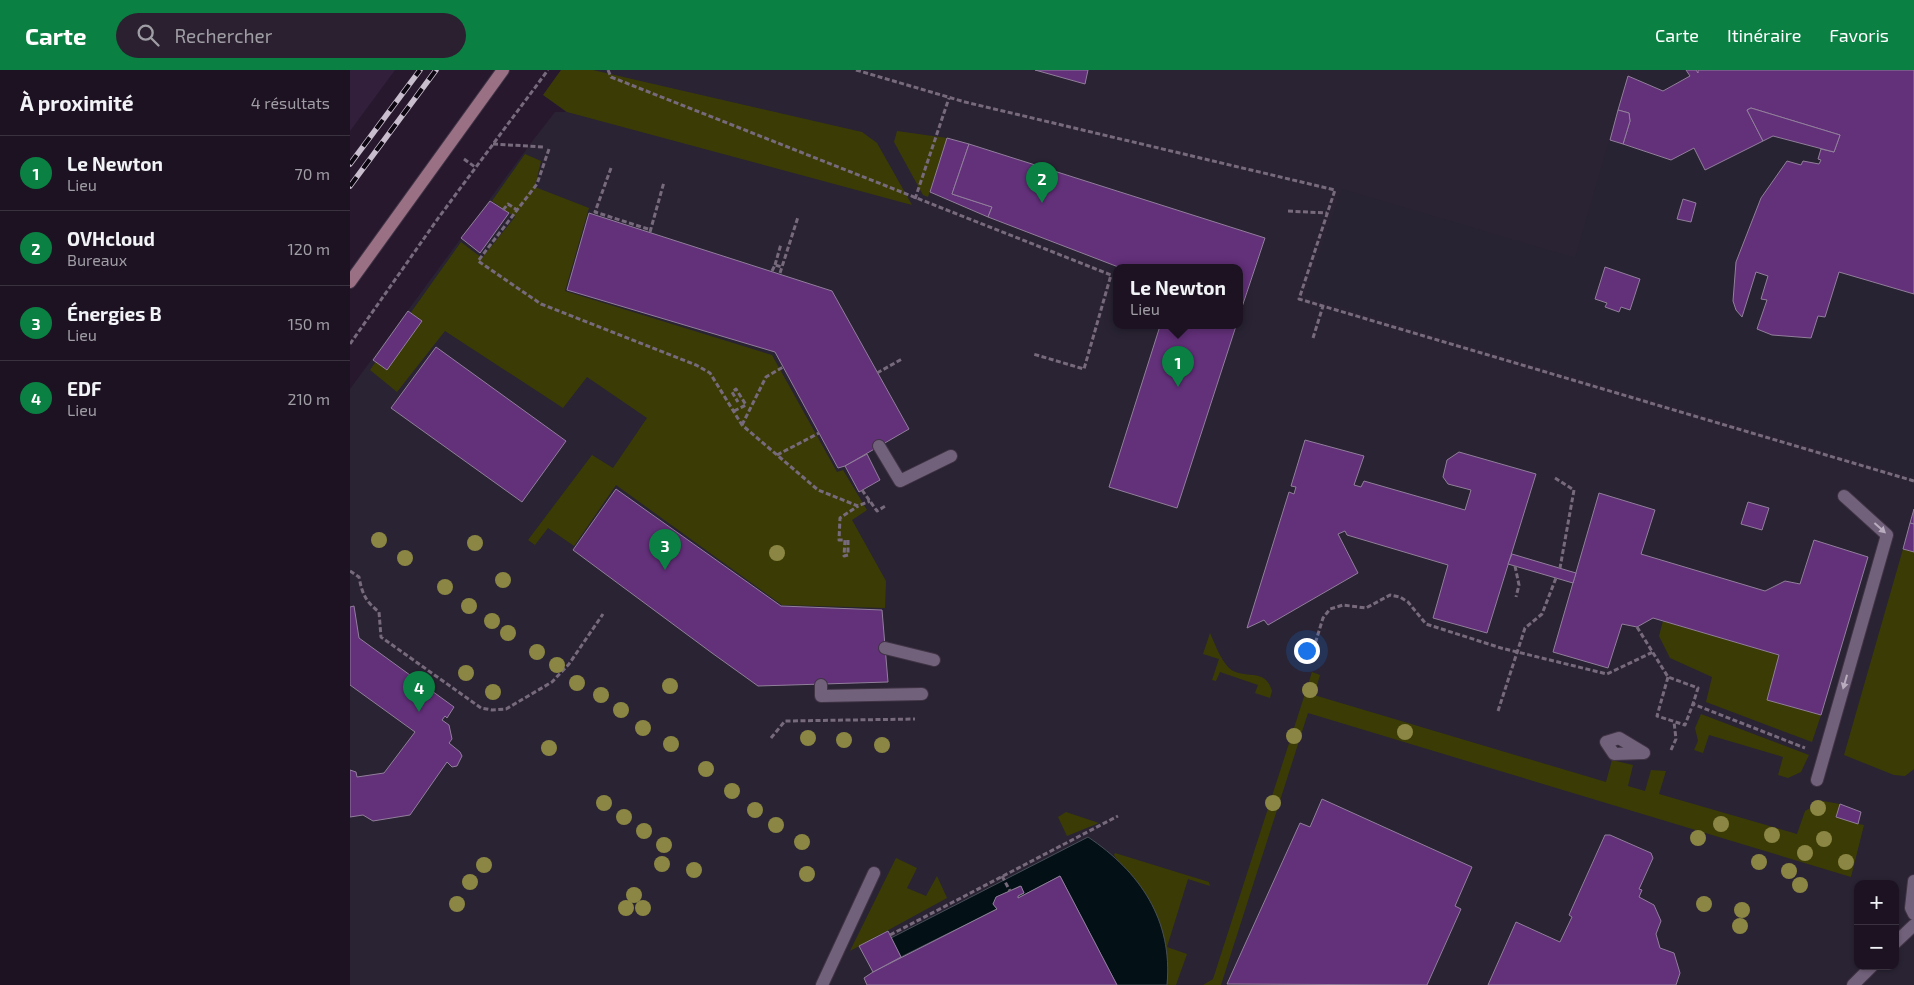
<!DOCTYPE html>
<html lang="fr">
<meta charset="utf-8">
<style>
:root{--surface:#1d1222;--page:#2a202f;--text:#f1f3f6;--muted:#a09ea5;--line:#3b3240;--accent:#0b8043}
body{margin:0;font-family:"Exo 2",sans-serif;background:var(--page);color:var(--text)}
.controls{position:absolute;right:15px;bottom:15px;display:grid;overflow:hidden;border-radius:10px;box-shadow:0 1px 4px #0004}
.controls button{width:45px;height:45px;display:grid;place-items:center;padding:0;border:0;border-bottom:1px solid var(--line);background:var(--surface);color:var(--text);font:25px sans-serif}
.you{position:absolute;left:956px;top:580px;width:18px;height:18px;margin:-12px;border:4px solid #fff;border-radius:50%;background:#1a73e8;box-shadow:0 0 0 8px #1a73e833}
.badge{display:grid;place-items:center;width:32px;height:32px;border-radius:50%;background:var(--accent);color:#fff;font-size:16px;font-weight:700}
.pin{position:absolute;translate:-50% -41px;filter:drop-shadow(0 1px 2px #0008)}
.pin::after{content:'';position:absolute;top:26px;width:18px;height:15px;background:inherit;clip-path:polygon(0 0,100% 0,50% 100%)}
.popup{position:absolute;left:763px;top:194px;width:130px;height:65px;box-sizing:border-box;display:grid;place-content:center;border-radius:10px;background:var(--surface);filter:drop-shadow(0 1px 4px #0005);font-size:16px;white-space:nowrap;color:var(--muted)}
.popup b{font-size:19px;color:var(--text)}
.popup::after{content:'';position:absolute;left:50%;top:100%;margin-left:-10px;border:10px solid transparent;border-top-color:var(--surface)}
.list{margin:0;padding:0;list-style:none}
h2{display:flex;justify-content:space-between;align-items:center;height:65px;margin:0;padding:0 20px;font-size:21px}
h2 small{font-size:16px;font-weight:400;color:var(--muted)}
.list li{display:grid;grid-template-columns:32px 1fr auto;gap:15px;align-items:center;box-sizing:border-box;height:75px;padding:0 20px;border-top:1px solid var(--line)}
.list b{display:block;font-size:19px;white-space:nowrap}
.list p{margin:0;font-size:16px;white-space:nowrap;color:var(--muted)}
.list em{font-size:16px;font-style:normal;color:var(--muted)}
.icon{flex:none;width:28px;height:28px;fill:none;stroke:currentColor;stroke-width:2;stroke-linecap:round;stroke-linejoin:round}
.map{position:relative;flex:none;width:1564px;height:915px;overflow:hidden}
header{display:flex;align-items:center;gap:30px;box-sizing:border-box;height:70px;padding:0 25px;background:var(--accent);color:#fff}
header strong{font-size:24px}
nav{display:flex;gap:28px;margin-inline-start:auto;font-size:18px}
.search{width:350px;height:45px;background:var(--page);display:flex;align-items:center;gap:12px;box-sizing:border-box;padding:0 18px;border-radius:28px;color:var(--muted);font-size:19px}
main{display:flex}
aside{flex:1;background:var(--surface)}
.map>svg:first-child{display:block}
.commercial{fill:#292333;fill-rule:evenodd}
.built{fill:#321f3b}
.medical{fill:#282333}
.green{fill:#3b3c05}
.water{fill:#031117;stroke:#484e57}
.building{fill:#63307a;stroke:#917f9b}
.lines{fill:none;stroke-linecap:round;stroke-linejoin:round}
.service-casing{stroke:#403445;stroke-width:14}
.minor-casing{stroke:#403445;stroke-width:14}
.tertiary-casing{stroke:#403445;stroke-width:14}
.secondary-casing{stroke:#403445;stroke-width:14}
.path{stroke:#776a7d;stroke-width:3;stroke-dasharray:5 2.5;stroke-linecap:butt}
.service{stroke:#72617b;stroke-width:12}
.minor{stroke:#72617b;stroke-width:12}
.tertiary{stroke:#72617b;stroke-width:12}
.secondary{stroke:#9a7085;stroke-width:12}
.rail-casing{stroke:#c9bece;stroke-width:5.5}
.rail{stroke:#0c0610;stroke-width:4;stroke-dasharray:11;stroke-linecap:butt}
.tree{fill:#8b8643}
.oneway{fill:#b9acbf}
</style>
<header>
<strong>Carte</strong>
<div class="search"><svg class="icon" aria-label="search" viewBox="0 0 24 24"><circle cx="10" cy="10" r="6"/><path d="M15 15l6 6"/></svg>Rechercher</div>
<nav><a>Carte</a><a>Itinéraire</a><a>Favoris</a></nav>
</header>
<main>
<aside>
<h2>À proximité<small>4 résultats</small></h2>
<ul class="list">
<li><span class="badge">1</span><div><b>Le Newton</b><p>Lieu</p></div><em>70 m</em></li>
<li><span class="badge">2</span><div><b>OVHcloud</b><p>Bureaux</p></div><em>120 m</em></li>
<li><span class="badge">3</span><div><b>Énergies B</b><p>Lieu</p></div><em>150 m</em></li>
<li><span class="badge">4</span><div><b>EDF</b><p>Lieu</p></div><em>210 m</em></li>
</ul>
</aside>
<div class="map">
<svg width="1564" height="915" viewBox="0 0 1564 915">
<rect width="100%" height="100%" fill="#27182e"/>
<path class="commercial" d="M 211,0 L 1564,0 L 1564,915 L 0,915 L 0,319 L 184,69 L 205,42 L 216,42 L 193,25 ZM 767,198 L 889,198 L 889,256 L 767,256 ZM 1508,814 L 1545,814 L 1545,896 L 1508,896 Z"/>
<path class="built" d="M 0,0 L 45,0 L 0,61 Z"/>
<path class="medical" d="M 1282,0 L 1564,0 L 1564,407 L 955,226 L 992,119 L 1225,188 L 1278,6 L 1280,6 Z"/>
<g class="green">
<path d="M 211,0 L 243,0 L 512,62 L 527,73 L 562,135 L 217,42 L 193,25 Z"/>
<path d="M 547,61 L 597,68 L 578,127 L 573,125 L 544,72 Z"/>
<path d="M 175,84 L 191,91 L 185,117 L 239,138 L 215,221 L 422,285 L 487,402 L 493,400 L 517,440 L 502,450 L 536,511 L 535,538 L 432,535 L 266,415 L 224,476 L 198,458 L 185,475 L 178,470 L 242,385 L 263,398 L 297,348 L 237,307 L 213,338 L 95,261 L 47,322 L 20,300 L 111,172 L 132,188 L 165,147 L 142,131 Z"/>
<path d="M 1553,479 L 1564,482 L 1564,699 L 1555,706 L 1544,705 L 1494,685 Z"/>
<path d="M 1313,551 L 1429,585 L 1417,630 L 1471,645 L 1462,672 L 1356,632 L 1362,607 L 1320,588 L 1309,566 Z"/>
<path d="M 860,563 C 865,574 870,589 879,598 C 894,611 915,596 922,621 L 920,628 L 905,623 L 908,615 L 870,602 L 866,611 L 862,610 L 869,589 L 853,584 Z"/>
<path d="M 962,602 L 970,605 L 964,625 L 1256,712 L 1262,690 L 1283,695 L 1278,716 L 1295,721 L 1301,700 L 1316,701 L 1309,724 L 1447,764 L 1455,741 L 1473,731 L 1490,734 L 1508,754 L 1514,755 L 1501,807 L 958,643 L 871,915 L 853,915 L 863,909 Z"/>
<path d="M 1351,644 L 1459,685 L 1451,702 L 1438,708 L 1428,705 L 1433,687 L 1359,665 L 1353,683 L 1344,680 L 1348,671 L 1345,658 Z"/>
<path d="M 716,742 L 749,753 L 717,766 L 708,747 Z"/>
<path d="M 765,783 L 859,812 L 860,816 L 838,809 L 817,877 L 837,884 L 826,915 L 817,915 L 816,877 L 809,850 L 764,785 Z"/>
<path d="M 546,788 L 567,798 L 557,818 L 576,826 L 587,806 L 597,828 L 500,881 Z"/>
</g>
<path class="water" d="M 738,767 C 790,802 823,850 817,915 L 767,915 L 710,806 L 668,828 L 668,826 L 674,823 L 670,816 L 647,827 L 643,834 L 647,839 L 551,887 L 541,868 Z"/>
<g class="building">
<path d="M 685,0 L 738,0 L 735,14 Z"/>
<path d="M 1336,0 L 1346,0 L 1348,3 L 1348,0 L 1564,0 L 1564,224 L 1489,202 L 1475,247 L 1468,246 L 1461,268 L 1422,265 L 1407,259 L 1417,230 L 1411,229 L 1418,206 L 1406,202 L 1392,247 L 1386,240 L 1383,231 L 1386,192 L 1411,128 L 1437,91 L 1451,95 L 1453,91 L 1469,94 L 1471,90 L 1468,89 L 1471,79 L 1484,82 L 1490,65 L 1401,38 L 1397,40 L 1413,71 L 1355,100 L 1344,78 L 1321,90 L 1273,74 L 1280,51 L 1279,43 L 1268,40 L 1278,6 L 1313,21 L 1340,6 Z"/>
<path d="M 1401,38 L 1490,65 L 1484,82 L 1423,66 L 1413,71 L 1397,40 Z"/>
<path d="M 1268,40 L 1279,43 L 1280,51 L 1273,74 L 1260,70 Z"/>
<path d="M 597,68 L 619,74 L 602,124 L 642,137 L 638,147 L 580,122 Z"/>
<path d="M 619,74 L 915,168 L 889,246 L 889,198 L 771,198 L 638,147 L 642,137 L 602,124 Z"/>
<path d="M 1333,129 L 1346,133 L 1341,152 L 1327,149 Z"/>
<path d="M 140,131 L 159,143 L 130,183 L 111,168 Z"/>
<path d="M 239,143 L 482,221 L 559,359 L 495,396 L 488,398 L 425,282 L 217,220 Z"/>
<path d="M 1255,197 L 1290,209 L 1280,240 L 1271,237 L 1269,242 L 1255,237 L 1257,233 L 1245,229 Z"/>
<path d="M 58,241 L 72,251 L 37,300 L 23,290 Z"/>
<path d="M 810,256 L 886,256 L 827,438 L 759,417 Z"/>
<path d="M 86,277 L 216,371 L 172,432 L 41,338 Z"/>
<path d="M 955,370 L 1014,386 L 1004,415 L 1011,417 L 1014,411 L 1115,440 L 1121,420 L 1098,414 L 1093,407 L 1097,390 L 1109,382 L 1186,404 L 1137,563 L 1083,548 L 1098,495 L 997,465 L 995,461 L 988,464 L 1008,503 L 918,555 L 914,550 L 897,558 L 939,422 L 944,424 L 946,417 L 941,416 Z"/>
<path d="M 517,384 L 530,410 L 509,422 L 495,396 Z"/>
<path d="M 266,419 L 431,536 L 532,540 L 538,612 L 408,616 L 362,583 L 223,480 Z"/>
<path d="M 1249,423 L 1305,440 L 1291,484 L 1415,521 L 1435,511 L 1450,514 L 1464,470 L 1518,487 L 1471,645 L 1417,630 L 1429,585 L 1303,548 L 1287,557 L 1272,554 L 1258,598 L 1203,582 Z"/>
<path d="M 1398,432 L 1419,438 L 1412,460 L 1391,454 Z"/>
<path d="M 1564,439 L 1564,454 L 1560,453 Z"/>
<path d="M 1560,453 L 1564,454 L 1564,482 L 1553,479 Z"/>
<path d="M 1162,484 L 1226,503 L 1223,513 L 1158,494 Z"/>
<path d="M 4,536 L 9,568 L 104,637 L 97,648 L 95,646 L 92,650 L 99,655 L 102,669 L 99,673 L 110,682 L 112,686 L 107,696 L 102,697 L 97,692 L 60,745 L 23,751 L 13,745 L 0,747 L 0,700 L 6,702 L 7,707 L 34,703 L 65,662 L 0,615 L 0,537 Z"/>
<path d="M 972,729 L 1122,797 L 1105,836 L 1111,839 L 1077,915 L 877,914 L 950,753 L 960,757 Z"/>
<path d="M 1490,734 L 1511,742 L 1508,754 L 1486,747 Z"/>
<path d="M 1255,765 L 1260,765 L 1301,783 L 1303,788 L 1289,819 L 1292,820 L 1289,827 L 1304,835 L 1311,851 L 1306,864 L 1310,878 L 1324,883 L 1330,903 L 1326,915 L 1138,915 L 1166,852 L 1210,872 L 1222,847 L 1219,845 Z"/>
<path d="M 710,806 L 767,915 L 517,915 L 514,908 L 523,902 L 647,839 L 643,834 L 646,827 L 671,816 L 674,823 L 668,826 L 668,828 Z"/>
<path d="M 538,861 L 551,887 L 523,902 L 509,876 Z"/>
</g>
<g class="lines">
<g class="service-casing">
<g id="service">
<path d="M 529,376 L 550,411 L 601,386"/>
<path d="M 535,578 L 584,590"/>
<path d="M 471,615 L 471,626 L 572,624"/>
<path d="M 1269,668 L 1294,683 L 1264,684 L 1256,672 Z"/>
<path d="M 1467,710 L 1537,465 L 1494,426"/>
</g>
</g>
<g class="minor-casing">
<path id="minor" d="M 472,915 L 524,803"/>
</g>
<g class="tertiary-casing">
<g id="tertiary">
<path d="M 1564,811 L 1561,838 L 1564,844"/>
<path d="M 1545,873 L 1564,855"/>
<path d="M 1503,915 L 1522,896"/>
</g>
</g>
<g class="secondary-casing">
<path id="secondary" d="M 0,212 L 153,0"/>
</g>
<g class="path">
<path d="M 258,0 L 261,7 L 761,205 L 734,299 L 683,284"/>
<path d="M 506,0 L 615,32 L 985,120 L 949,229 L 1564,411"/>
<path d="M 143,74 L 194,77"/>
<path d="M 199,79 L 187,114 L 128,191 L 191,234 L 346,295 L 360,303 L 392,355 L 468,420 L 508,436 L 520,431"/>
<path d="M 114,89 L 125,97"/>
<path d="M 261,98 L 245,142 L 301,160"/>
<path d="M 565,129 L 599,28"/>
<path d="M 153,140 L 158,134 L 167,140"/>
<path d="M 938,141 L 977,143"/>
<path d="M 300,162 L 314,112"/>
<path d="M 425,195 L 431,174"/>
<path d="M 422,201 L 425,195 L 432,197"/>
<path d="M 430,203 L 448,147"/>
<path d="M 963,268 L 973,236"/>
<path d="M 0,274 L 89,147 L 198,0"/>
<path d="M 527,303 L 552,289"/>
<path d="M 384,341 L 396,335 L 386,319 L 382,322 L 388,332"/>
<path d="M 392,355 L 416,307 L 433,297"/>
<path d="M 427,385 L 469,363"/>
<path d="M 1205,408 L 1224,420 L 1210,498"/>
<path d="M 512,420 L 527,441 L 537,435"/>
<path d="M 498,470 L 498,485 L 494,486 L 495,470 L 489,470 L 490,448 L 508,436"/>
<path d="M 1165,496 L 1169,515 L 1166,527"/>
<path d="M 0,501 L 9,507 C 12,523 15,531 29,542 L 31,567 L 131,638 L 142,640 L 156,639 L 202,612 L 219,594 L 253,544"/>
<path d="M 1287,557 L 1318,607 L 1348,618 L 1343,634 L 1455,678"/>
<path d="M 961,587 L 973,548 L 980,539 L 993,535 L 1016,538 L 1040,525 L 1050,527 L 1058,532 L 1076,554 L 1151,578 L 1257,604 L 1303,582"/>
<path d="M 1318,607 L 1307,646 L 1335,655 L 1343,634"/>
<path d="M 1148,641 L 1175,558 L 1192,544 L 1206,508"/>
<path d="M 421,668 L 435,651 L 565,649"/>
<path d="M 1321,680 L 1326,669 L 1324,652"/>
<path d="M 652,806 L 660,821"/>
<path d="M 540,865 L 768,746"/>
</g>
<use href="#service" class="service"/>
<use href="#minor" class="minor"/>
<use href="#tertiary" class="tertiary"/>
<use href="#secondary" class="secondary"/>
<g class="rail-casing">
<g id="rail">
<path d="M 0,94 L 70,0"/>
<path d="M 0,116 L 86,0"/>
</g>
</g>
<use href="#rail" class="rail"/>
</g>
<g class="tree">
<circle cx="29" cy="470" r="8"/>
<circle cx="125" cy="473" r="8"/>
<circle cx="427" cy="483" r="8"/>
<circle cx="55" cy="488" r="8"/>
<circle cx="153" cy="510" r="8"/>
<circle cx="95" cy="517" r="8"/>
<circle cx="119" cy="536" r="8"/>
<circle cx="142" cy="551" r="8"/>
<circle cx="158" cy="563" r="8"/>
<circle cx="187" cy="582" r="8"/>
<circle cx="207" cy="595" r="8"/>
<circle cx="116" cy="603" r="8"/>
<circle cx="227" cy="613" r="8"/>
<circle cx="320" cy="616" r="8"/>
<circle cx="960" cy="620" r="8"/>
<circle cx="143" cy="622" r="8"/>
<circle cx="251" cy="625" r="8"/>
<circle cx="271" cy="640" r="8"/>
<circle cx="293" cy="658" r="8"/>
<circle cx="1055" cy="662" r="8"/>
<circle cx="944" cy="666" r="8"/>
<circle cx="458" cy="668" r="8"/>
<circle cx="494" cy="670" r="8"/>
<circle cx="321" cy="674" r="8"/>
<circle cx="532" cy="675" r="8"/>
<circle cx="199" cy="678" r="8"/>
<circle cx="356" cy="699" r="8"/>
<circle cx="382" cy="721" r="8"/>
<circle cx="254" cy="733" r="8"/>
<circle cx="923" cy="733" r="8"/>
<circle cx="1468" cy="738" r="8"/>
<circle cx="405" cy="740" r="8"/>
<circle cx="274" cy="747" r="8"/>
<circle cx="1371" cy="754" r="8"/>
<circle cx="426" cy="755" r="8"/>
<circle cx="294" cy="761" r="8"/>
<circle cx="1422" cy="765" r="8"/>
<circle cx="1348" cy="768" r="8"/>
<circle cx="1474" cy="769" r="8"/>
<circle cx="452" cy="772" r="8"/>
<circle cx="314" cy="775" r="8"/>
<circle cx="1455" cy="783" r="8"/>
<circle cx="1409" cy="792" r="8"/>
<circle cx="1496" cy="792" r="8"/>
<circle cx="312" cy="794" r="8"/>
<circle cx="134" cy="795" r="8"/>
<circle cx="344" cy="800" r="8"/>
<circle cx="1439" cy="801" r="8"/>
<circle cx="457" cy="804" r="8"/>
<circle cx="120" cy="812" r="8"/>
<circle cx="1450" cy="815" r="8"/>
<circle cx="284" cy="825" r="8"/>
<circle cx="107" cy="834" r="8"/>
<circle cx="1354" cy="834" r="8"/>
<circle cx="276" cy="838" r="8"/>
<circle cx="293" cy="838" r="8"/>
<circle cx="1392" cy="840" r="8"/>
<circle cx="1390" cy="856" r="8"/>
</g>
<defs><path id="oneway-solid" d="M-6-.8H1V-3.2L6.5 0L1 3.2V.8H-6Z" transform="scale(1.25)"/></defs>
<g class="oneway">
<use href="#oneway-solid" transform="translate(1530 458) rotate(42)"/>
<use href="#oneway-solid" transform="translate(1495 612) rotate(106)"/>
</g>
</svg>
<div class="controls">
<button>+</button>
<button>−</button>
</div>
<div class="you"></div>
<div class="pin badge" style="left:828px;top:317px">1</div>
<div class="popup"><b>Le Newton</b>Lieu</div>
<div class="pin badge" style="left:692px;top:133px">2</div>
<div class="pin badge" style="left:315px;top:500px">3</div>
<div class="pin badge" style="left:69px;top:642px">4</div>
</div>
</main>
